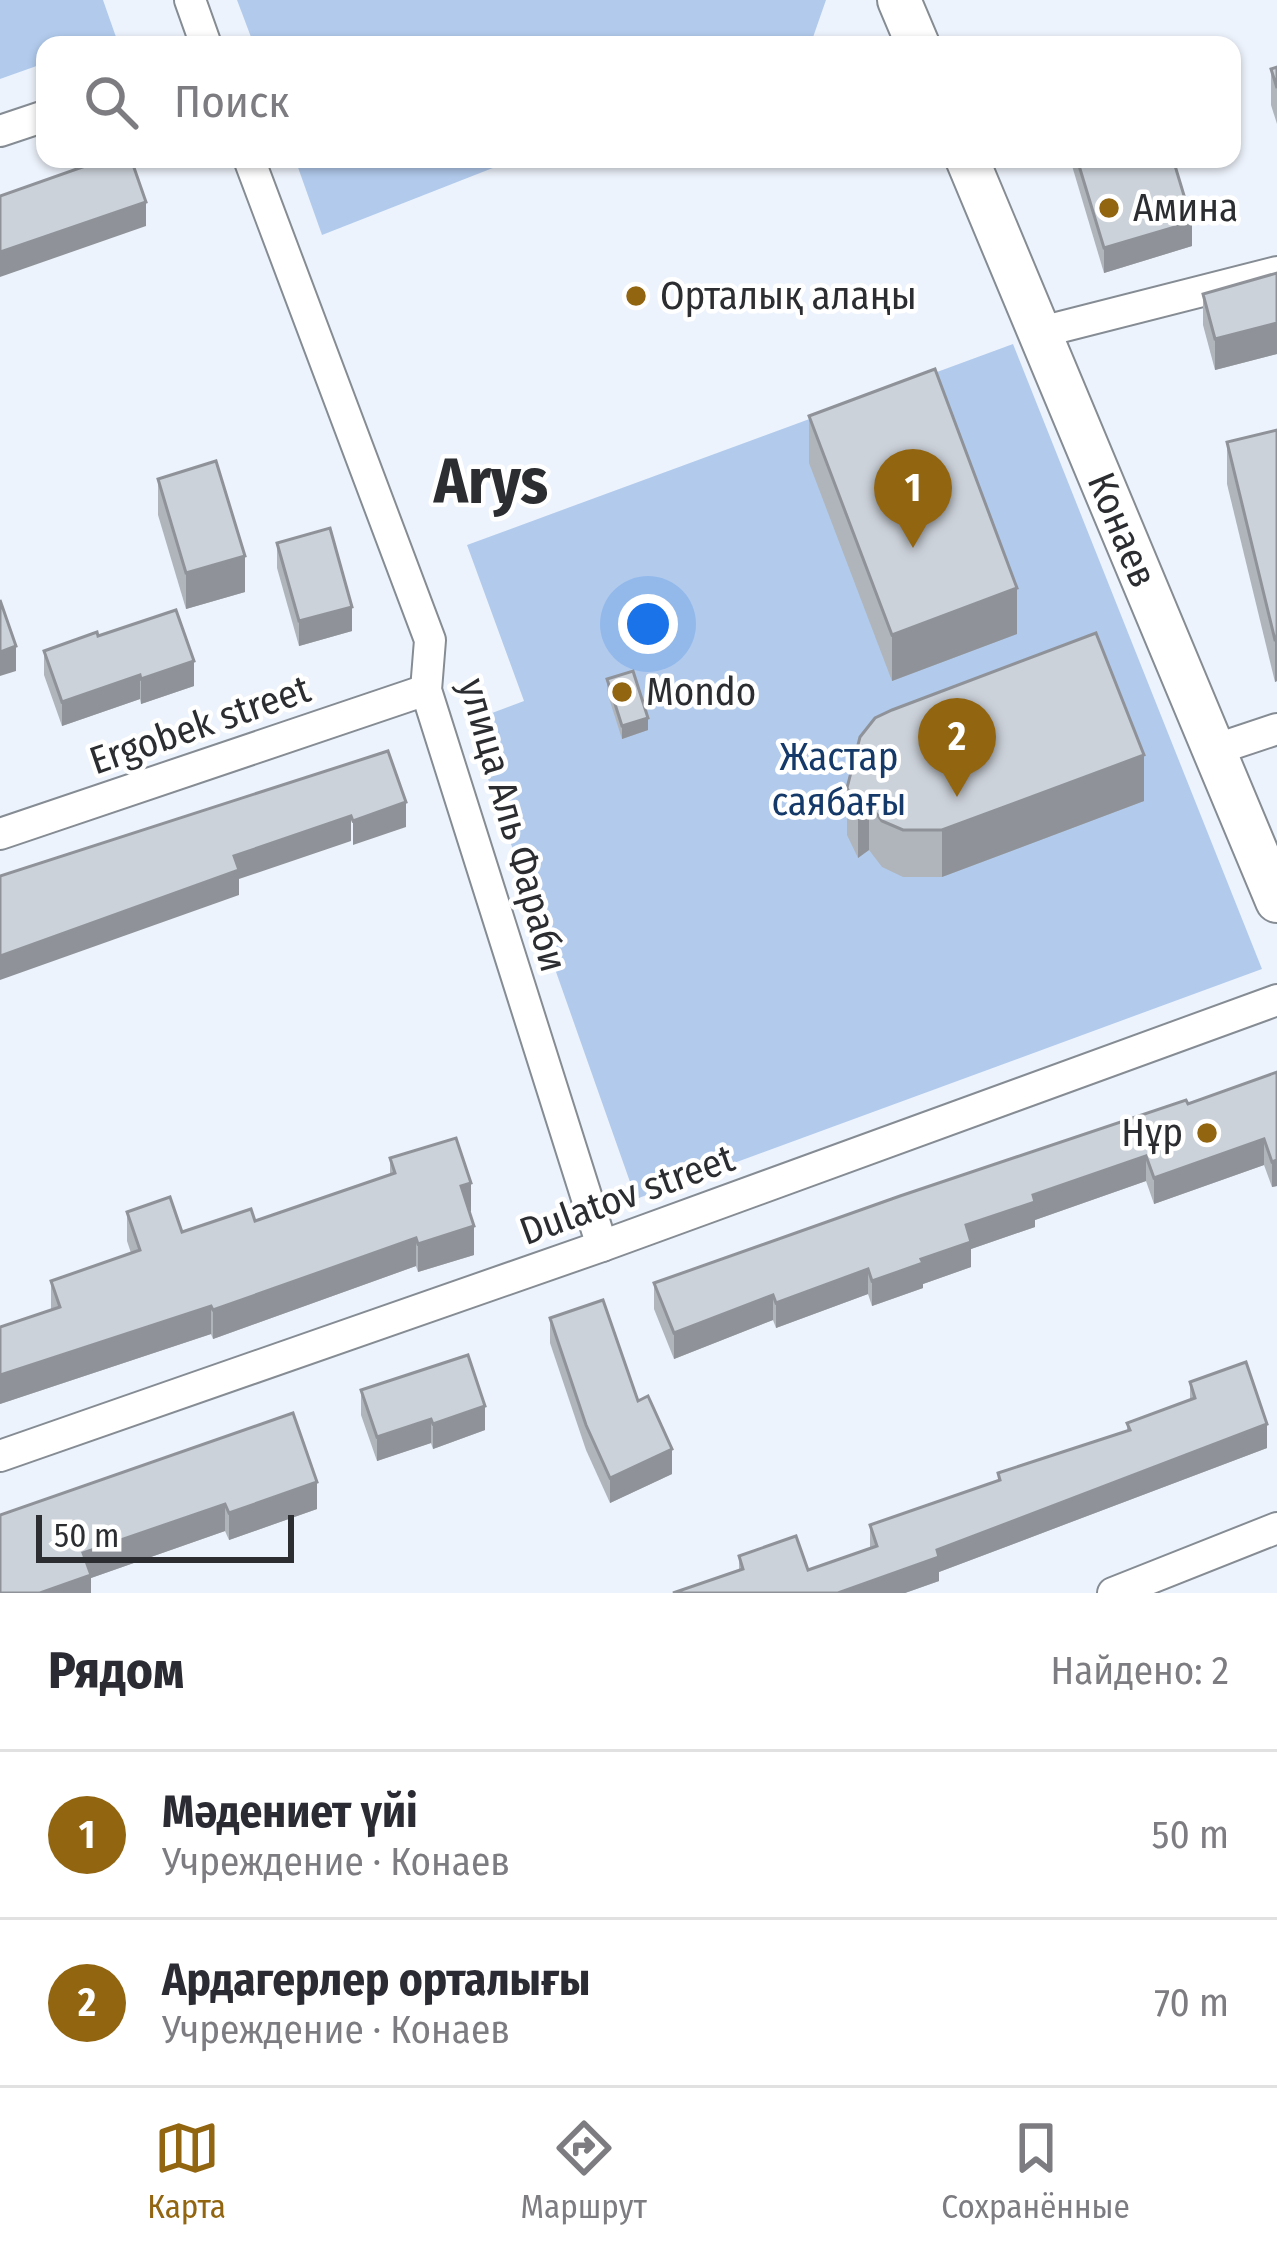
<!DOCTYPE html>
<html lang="ru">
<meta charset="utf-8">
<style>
:root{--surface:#fff;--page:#f2f2f3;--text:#2b2b33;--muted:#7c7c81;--line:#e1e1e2;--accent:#926511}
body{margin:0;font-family:"Fira Sans Condensed",sans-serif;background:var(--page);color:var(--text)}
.scale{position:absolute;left:36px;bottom:30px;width:258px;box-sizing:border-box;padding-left:12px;border:6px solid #2b2d30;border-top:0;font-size:33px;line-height:42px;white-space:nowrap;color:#2b2d30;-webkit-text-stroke:9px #fff;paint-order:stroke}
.you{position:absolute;left:648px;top:624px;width:42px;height:42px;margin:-30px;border:9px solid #fff;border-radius:50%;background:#1a73e8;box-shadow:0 0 0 18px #1a73e833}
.badge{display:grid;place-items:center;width:78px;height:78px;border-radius:50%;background:var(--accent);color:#fff;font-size:39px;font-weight:700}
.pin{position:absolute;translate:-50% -99px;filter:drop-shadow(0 3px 6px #0008)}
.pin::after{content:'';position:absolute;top:63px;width:42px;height:36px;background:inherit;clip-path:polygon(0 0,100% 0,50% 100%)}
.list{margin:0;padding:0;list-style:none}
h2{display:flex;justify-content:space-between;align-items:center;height:156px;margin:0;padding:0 48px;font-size:51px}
h2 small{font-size:39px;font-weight:400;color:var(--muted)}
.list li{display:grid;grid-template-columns:78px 1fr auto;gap:36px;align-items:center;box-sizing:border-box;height:168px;padding:0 48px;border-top:3px solid var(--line)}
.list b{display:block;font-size:45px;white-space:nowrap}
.list p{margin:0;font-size:39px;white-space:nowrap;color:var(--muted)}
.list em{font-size:39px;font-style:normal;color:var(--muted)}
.icon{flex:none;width:66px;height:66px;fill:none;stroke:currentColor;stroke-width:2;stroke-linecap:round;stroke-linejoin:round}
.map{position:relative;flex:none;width:1277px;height:1593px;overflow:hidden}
.search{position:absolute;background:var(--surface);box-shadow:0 3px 9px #0004;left:36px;right:36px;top:36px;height:132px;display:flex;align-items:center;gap:30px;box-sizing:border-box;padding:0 42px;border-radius:24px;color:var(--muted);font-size:45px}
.sheet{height:492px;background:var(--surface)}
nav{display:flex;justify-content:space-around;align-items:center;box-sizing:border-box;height:168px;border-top:3px solid var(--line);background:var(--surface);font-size:33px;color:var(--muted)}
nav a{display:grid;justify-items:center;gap:6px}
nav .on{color:var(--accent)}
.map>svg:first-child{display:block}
.green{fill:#b2cbed}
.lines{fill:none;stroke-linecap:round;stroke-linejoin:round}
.minor-casing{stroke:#868c93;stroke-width:34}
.secondary-casing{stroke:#868c93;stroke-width:46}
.minor{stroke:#fff;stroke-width:30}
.secondary{stroke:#fff;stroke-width:42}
.wall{fill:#afb5bb}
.shaded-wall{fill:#8f9399}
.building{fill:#ccd2da;stroke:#8f9399;stroke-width:3}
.poi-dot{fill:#926511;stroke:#fff;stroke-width:4.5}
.labels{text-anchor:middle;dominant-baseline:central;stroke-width:9;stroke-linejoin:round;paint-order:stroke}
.poi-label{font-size:39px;fill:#2b2d30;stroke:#fff;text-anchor:start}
.street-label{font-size:39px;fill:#2b2d30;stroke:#fff}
.park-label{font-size:39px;fill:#153a69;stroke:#fff}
.town-label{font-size:63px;font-weight:bold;fill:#2b2d30;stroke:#fff}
</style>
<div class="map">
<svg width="1277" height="1593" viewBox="0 0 1277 1593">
<rect width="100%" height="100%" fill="#edf3fc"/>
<g class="green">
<path d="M 0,0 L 103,0 L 116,37 L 95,45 L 45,45 L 45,63 L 0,79 Z"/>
<path d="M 237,0 L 826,0 L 811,43 L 805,45 L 254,45 Z"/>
<path d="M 295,159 L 516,159 L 322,235 Z"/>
<path d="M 1013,344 L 1262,969 L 636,1199 L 468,722 L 524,701 L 467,545 Z"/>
</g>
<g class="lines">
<g class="minor-casing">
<g id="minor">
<path d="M 190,0 L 206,45"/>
<path d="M 0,131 L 45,116"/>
<path d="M 249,159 L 430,640 L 426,690 L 602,1246"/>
<path d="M 1041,332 L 1277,272"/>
<path d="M 1211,751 L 1277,729"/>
<path d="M 0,834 L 426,690"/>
<path d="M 0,1456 L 602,1246 L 1277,1000"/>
<path d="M 1113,1593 L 1277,1528"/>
</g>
</g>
<g class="secondary-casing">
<g id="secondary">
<path d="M 899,0 L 918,45"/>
<path id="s1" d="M 967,159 L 1277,901"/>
</g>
</g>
<use href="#minor" class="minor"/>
<use href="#secondary" class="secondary"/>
</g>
<g class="wall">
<path d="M 1277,67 L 1277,124 L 1271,105 L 1271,69 Z"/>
<path d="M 1070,159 L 1173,159 L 1192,246 L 1104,273 Z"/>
<path d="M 1277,273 L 1277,354 L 1215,370 L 1203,325 L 1203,294 Z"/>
<path d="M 809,416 L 1017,634 L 892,681 L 809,463 Z"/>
<path d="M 1277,430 L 1277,681 L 1275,682 L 1227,484 L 1227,442 Z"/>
<path d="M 158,479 L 245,592 L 186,609 L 158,515 Z"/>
<path d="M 277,543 L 352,631 L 299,646 L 277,568 Z"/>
<path d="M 98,636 L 194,686 L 141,704 L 140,699 L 62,726 L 44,675 L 44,651 Z"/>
<path d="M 607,679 L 648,730 L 622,739 L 607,692 Z"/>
<path d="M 847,788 L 1144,801 L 942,877 L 903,877 L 882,867 L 869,850 L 858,858 L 847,835 Z"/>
<path d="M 1277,1072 L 1277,1186 L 1272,1187 L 1264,1165 L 1154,1204 L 1146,1181 L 1035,1220 L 1035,1227 L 971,1249 L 971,1267 L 923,1284 L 923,1288 L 872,1306 L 868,1294 L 776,1328 L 773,1320 L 674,1359 L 654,1309 L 654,1283 L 1188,1104 Z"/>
<path d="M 390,1158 L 471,1211 L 469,1212 L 474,1255 L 418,1272 L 416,1266 L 213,1339 L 211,1334 L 0,1404 L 0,1327 L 51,1310 L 51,1281 L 131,1253 L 127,1241 L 127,1212 L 182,1232 L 255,1221 L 390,1174 Z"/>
<path d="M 550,1318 L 638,1401 L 672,1474 L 610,1503 L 586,1450 L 550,1343 Z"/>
<path d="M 1190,1382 L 1267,1448 L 939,1572 L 939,1581 L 905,1593 L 673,1593 L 739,1570 L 739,1556 L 808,1570 L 870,1548 L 870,1525 L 998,1481 L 998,1473 L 1127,1431 L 1127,1423 L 1190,1400 Z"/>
<path d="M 361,1390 L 485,1430 L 433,1449 L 431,1443 L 377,1461 L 361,1415 Z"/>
<path d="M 293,1413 L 317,1509 L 229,1540 L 225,1531 L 91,1578 L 91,1593 L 0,1593 Z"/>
</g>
<g class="shaded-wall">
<path d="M 146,202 L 146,226 L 0,277 L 0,252 Z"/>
<path d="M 1192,222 L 1192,246 L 1104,273 L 1104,248 Z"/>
<path d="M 1277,323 L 1277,354 L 1215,370 L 1215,339 Z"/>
<path d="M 245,556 L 245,592 L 186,609 L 186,573 Z"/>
<path d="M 1017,588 L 1017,634 L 892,681 L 892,635 Z"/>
<path d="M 352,607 L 352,631 L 299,646 L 299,621 Z"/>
<path d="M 1275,640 L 1277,640 L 1277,681 L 1275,682 Z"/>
<path d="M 16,646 L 16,671 L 0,676 L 0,652 Z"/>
<path d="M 194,661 L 194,686 L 141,704 L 141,679 Z"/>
<path d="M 140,675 L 140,699 L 62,726 L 62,702 Z"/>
<path d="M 648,718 L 648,730 L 622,739 L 622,726 Z"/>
<path d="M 1144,755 L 1144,801 L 942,877 L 942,830 Z"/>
<path d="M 406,802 L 406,827 L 353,845 L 353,821 Z"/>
<path d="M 869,804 L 869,850 L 858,858 L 858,811 Z"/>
<path d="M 351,816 L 351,841 L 239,879 L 239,895 L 0,980 L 0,956 L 234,856 Z"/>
<path d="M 1264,1139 L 1264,1165 L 1154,1204 L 1154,1178 Z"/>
<path d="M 1146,1156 L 1146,1181 L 1035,1220 L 1035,1227 L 971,1249 L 971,1267 L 923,1284 L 923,1288 L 872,1306 L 872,1281 L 921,1259 L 966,1225 L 1033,1195 Z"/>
<path d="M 1277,1160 L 1277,1186 L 1272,1187 L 1272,1162 Z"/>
<path d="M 471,1183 L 471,1211 L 461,1215 L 461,1186 Z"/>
<path d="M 474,1226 L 474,1255 L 418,1272 L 418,1244 Z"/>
<path d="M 416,1238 L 416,1266 L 213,1339 L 213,1310 Z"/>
<path d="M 868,1269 L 868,1294 L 776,1328 L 776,1303 Z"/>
<path d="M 773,1295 L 773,1320 L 674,1359 L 674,1333 Z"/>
<path d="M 211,1306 L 211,1334 L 0,1404 L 0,1375 Z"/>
<path d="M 485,1406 L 485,1430 L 433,1449 L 433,1424 Z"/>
<path d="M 431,1419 L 431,1443 L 377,1461 L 377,1437 Z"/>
<path d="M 1267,1424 L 1267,1448 L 939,1572 L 939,1581 L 905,1593 L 838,1593 L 937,1550 Z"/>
<path d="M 672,1449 L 672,1474 L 610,1503 L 610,1478 Z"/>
<path d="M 317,1482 L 317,1509 L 229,1540 L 229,1513 Z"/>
<path d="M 225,1504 L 225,1531 L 91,1578 L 91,1593 L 40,1593 L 83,1553 Z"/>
</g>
<g class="building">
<path d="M 1277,67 L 1277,88 L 1271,69 Z"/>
<path d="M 105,159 L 131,159 L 146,202 L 0,252 L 0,196 Z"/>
<path d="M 1077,159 L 1173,159 L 1192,222 L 1104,248 Z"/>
<path d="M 1277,273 L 1277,323 L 1215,339 L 1203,294 Z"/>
<path d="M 935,369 L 1017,588 L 892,635 L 809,416 Z"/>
<path d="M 1277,430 L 1277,640 L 1275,640 L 1227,442 Z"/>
<path d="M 216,461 L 245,556 L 186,573 L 158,479 Z"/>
<path d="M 330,528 L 352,607 L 299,621 L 277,543 Z"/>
<path d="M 0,600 L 16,646 L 0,652 Z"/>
<path d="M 176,610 L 194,661 L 141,679 L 140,675 L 62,702 L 44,651 L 97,632 L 98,636 Z"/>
<path d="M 1096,633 L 1144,755 L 942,830 L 903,830 L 882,821 L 869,804 L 858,811 L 847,788 L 860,737 L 875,718 L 892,710 Z"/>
<path d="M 633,671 L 648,718 L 622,726 L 607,679 Z"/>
<path d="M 388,751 L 406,802 L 353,821 L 351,816 L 234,856 L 239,870 L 0,956 L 0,876 Z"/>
<path d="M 1277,1072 L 1277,1160 L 1272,1162 L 1264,1139 L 1154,1178 L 1146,1156 L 1033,1195 L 1035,1202 L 966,1225 L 971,1242 L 921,1259 L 923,1263 L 872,1281 L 868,1269 L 776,1303 L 773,1295 L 674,1333 L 654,1283 L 900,1196 L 1186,1100 L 1188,1104 Z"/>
<path d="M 456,1138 L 471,1183 L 461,1186 L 474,1226 L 418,1244 L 416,1238 L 213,1310 L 211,1306 L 0,1375 L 0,1327 L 60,1307 L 51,1281 L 140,1250 L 127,1212 L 170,1197 L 182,1232 L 251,1209 L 255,1221 L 395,1173 L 390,1158 Z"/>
<path d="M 603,1300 L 638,1401 L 648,1396 L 672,1449 L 610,1478 L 586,1425 L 550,1318 Z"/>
<path d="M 468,1355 L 485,1406 L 433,1424 L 431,1419 L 377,1437 L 361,1390 Z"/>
<path d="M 1246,1362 L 1267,1424 L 937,1550 L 939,1557 L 838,1593 L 673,1593 L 743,1569 L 739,1556 L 796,1536 L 808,1570 L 877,1546 L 870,1525 L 1000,1480 L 998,1473 L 1130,1430 L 1127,1423 L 1195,1398 L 1190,1382 Z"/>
<path d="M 293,1413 L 317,1482 L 229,1513 L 225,1504 L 83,1553 L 91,1575 L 40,1593 L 0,1593 L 0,1515 Z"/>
</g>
<g class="poi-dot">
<circle cx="1109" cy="208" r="12"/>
<circle cx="636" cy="296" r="12"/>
<circle cx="622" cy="692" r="12"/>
<circle cx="1207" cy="1133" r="12"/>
</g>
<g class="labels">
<g class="poi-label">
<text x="1133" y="208">Амина</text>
<text x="660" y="296">Орталық алаңы</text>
<text x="646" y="692">Mondo</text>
<text x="1183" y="1133" text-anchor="end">Нұр</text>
</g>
<g class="street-label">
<text stroke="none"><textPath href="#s1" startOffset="402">Конаев</textPath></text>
<text transform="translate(200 725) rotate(-19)">Ergobek street</text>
<text transform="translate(513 825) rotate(74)">улица Аль Фараби</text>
<text transform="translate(627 1195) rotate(-20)">Dulatov street</text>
</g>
<g class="park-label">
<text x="839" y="757">Жастар<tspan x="839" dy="45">саябағы</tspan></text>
</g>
<g class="town-label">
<text x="491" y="482">Arys</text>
</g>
</g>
</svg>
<div class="scale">50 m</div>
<div class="you"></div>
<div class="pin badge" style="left:913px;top:548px">1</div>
<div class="pin badge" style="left:957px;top:797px">2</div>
<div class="search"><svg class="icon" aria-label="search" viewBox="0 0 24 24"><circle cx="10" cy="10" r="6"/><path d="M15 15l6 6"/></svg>Поиск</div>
</div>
<section class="sheet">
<h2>Рядом<small>Найдено: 2</small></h2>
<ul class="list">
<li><span class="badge">1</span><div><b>Mәдениет үйі</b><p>Учреждение · Конаев</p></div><em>50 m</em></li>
<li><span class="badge">2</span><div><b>Ардагерлер орталығы</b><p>Учреждение · Конаев</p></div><em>70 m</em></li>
</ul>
</section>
<nav>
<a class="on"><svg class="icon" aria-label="map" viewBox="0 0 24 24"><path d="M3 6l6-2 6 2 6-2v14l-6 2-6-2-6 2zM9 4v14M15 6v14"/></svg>Карта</a>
<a><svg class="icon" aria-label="directions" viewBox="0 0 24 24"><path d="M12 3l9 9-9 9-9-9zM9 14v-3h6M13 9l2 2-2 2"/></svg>Маршрут</a>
<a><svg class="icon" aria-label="saved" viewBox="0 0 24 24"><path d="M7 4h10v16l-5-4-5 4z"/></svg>Сохранённые</a>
</nav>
